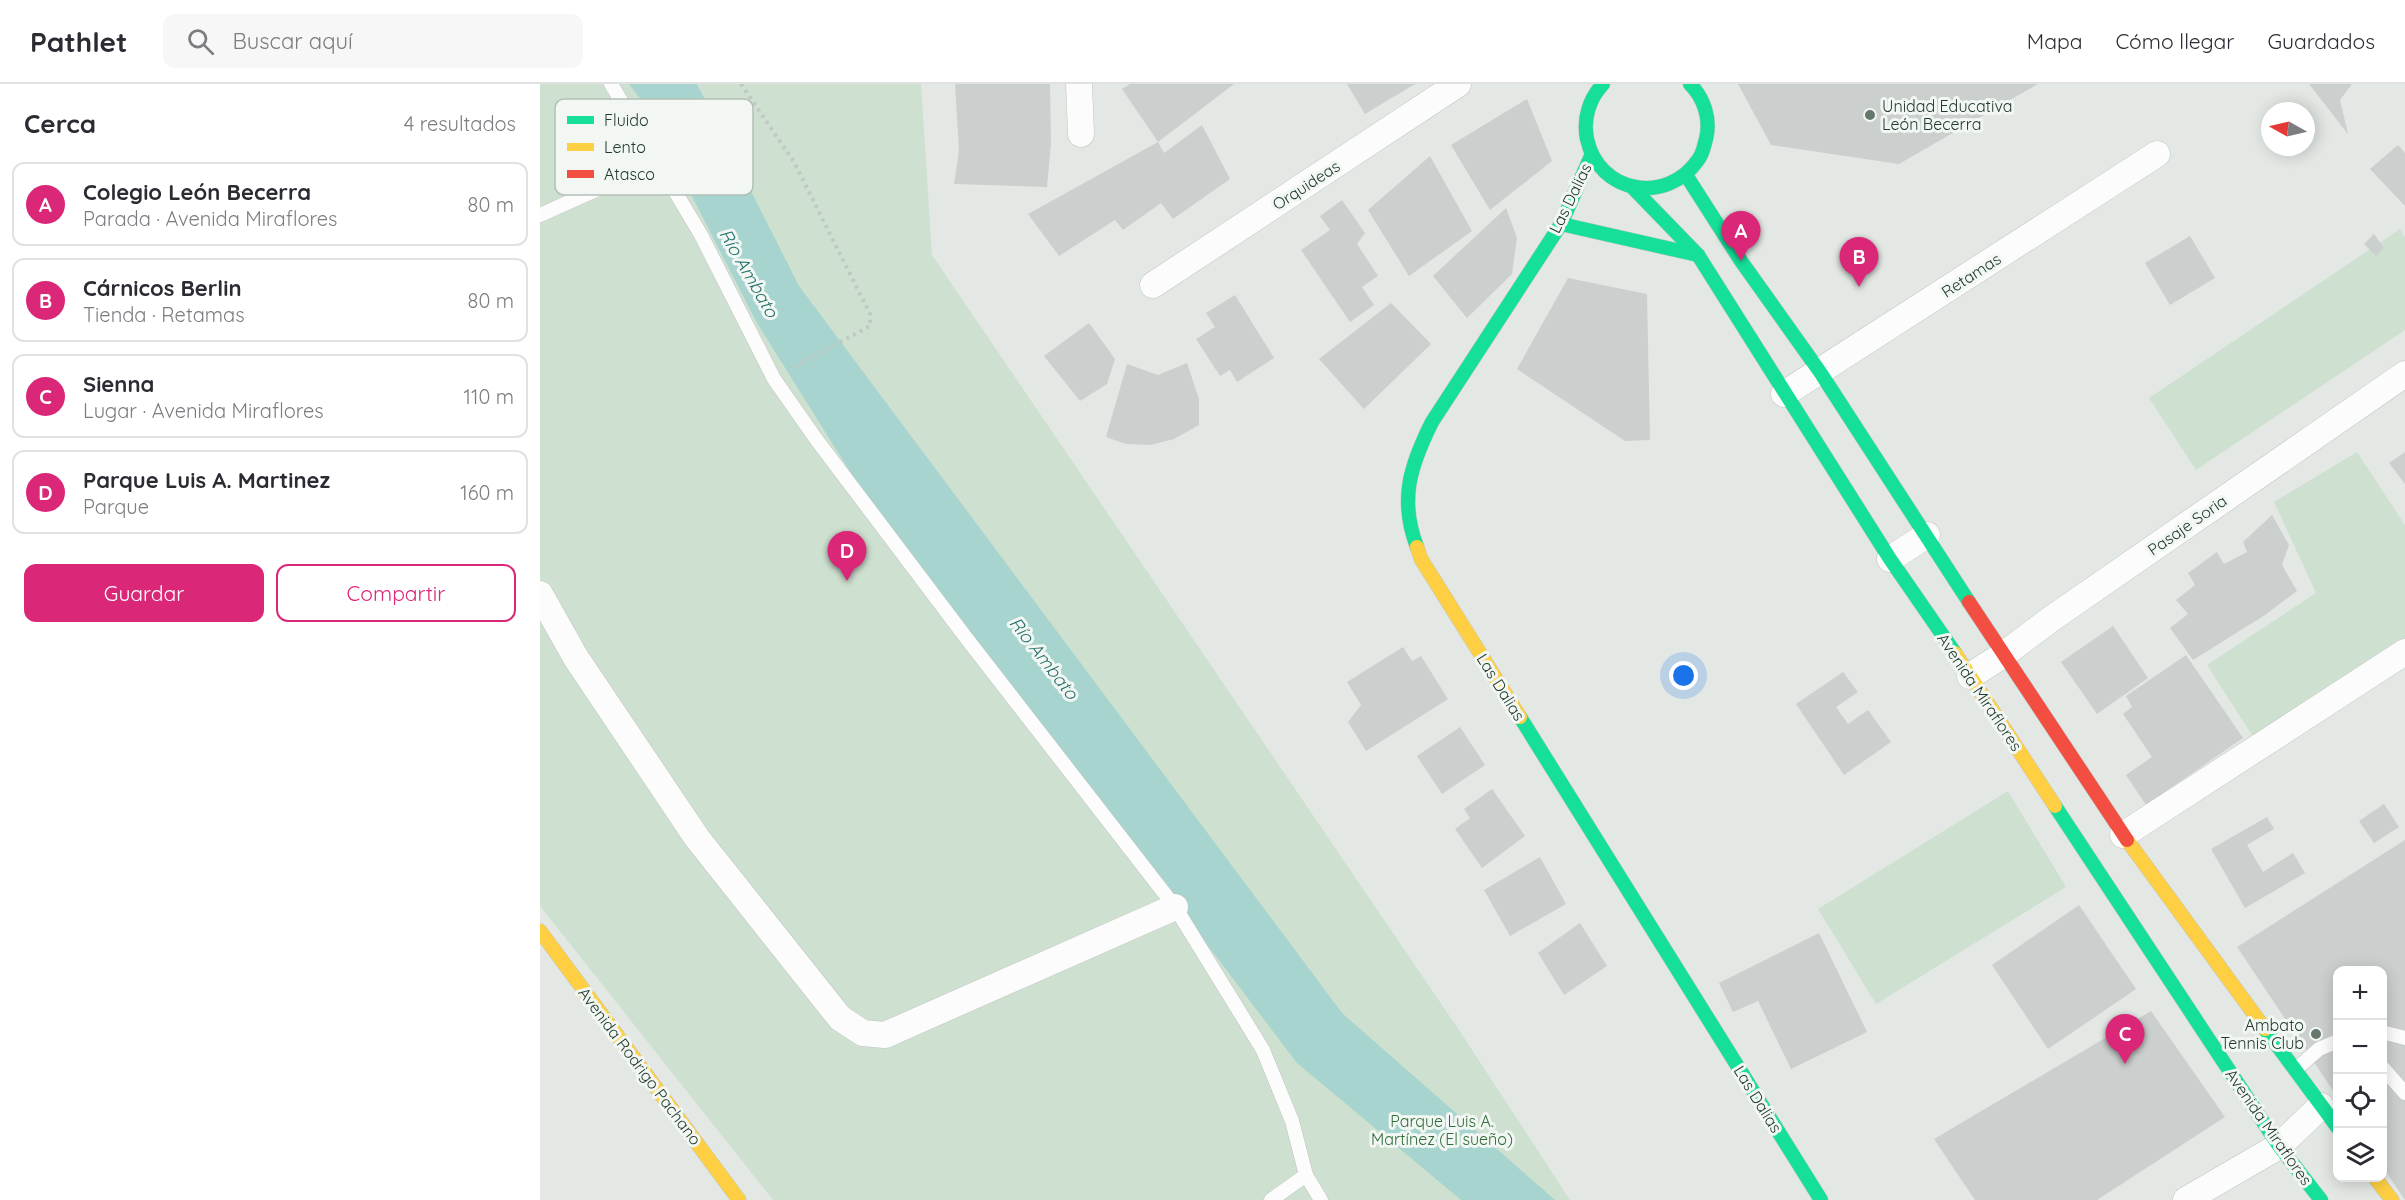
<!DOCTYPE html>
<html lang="es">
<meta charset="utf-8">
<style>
:root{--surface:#fff;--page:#f7f7f7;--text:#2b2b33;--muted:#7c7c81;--line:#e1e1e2;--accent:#db2777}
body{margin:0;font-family:Quicksand,sans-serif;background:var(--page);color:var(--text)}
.controls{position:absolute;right:18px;bottom:18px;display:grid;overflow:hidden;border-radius:12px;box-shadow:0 3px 15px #0003}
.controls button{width:54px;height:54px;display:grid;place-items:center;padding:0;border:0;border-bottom:2px solid var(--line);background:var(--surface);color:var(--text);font:30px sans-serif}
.compass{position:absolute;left:1721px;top:18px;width:54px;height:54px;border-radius:50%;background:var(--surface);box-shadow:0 3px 15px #0003;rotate:278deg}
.you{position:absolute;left:1144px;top:592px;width:21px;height:21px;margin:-15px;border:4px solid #fff;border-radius:50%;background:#1a73e8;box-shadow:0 0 0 9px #1a73e833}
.badge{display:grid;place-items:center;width:39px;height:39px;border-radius:50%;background:var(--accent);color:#fff;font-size:20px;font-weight:700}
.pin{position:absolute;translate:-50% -50px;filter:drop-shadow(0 2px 3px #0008)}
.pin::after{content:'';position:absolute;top:32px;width:21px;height:18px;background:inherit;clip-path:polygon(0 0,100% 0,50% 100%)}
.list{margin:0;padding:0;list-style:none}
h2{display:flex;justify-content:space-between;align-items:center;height:78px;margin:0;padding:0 24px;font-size:26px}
h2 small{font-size:20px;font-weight:400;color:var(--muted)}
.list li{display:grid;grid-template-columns:39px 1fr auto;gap:18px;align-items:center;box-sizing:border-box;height:84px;margin:0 12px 12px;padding:0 12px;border:2px solid var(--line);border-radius:12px}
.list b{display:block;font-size:22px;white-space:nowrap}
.list p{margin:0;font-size:20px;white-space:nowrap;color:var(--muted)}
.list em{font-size:20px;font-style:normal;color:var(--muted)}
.actions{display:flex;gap:12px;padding:18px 24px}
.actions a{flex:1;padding:14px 0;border:2px solid var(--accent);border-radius:12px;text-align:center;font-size:21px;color:var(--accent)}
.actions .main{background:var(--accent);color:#fff}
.icon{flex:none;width:33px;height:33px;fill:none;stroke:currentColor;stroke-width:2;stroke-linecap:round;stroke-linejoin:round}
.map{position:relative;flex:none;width:1865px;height:1116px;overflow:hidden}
header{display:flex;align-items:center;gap:36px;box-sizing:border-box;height:84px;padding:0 30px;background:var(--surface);border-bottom:2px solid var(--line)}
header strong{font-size:28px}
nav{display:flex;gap:33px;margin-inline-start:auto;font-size:21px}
.search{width:420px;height:54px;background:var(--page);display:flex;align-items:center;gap:15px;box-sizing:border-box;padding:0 21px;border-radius:12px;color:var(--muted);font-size:22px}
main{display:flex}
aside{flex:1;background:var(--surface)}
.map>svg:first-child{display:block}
.green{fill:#cee0cf}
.water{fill:#a8d4cf}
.building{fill:#cbcfcd}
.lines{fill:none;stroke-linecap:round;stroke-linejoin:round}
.lane-casing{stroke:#c0c5c2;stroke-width:15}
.street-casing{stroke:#c0c5c2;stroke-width:27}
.fast-casing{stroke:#c0c6c2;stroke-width:15}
.slow-casing{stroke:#c0c6c2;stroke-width:15}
.jam-casing{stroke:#c0c6c2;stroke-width:15}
.path{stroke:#c0c8c3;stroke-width:4;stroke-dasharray:3 4.5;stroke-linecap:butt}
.lane{stroke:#fbfcfb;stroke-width:14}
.street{stroke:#fbfcfb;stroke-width:26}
.fast{stroke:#16e098;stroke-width:14}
.slow{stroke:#ffcf43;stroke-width:14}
.jam{stroke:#f24e42;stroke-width:14}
.poi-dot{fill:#66776e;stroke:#f2f7f3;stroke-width:2}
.labels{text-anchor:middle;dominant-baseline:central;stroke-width:6;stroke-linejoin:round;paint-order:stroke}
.poi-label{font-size:16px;fill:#233a2e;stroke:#f2f7f3;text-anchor:start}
.street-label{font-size:16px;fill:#233a2e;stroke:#f2f7f3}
.park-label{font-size:16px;fill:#316d3a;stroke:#f2f7f3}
.water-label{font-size:18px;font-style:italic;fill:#23706b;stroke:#f2f7f3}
.key{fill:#f2f7f3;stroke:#b4beb8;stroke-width:1.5}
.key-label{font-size:16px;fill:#233a2e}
</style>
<header>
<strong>Pathlet</strong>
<div class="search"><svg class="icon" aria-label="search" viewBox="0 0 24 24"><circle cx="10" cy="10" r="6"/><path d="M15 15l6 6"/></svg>Buscar aquí</div>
<nav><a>Mapa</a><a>Cómo llegar</a><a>Guardados</a></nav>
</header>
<main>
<aside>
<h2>Cerca<small>4 resultados</small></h2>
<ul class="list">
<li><span class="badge">A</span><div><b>Colegio León Becerra</b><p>Parada · Avenida Miraflores</p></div><em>80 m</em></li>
<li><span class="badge">B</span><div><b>Cárnicos Berlin</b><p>Tienda · Retamas</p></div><em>80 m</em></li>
<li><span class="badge">C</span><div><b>Sienna</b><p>Lugar · Avenida Miraflores</p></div><em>110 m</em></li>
<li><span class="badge">D</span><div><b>Parque Luis A. Martinez</b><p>Parque</p></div><em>160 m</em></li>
</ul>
<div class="actions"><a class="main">Guardar</a><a>Compartir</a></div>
</aside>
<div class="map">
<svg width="1865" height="1116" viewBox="0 0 1865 1116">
<rect width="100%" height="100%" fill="#e3e8e5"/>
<g class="green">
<path d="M 0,0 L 381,0 L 392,171 L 921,949 L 1030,1116 L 233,1116 L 0,822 Z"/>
<path d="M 1860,145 L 1865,153 L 1865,246 L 1656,386 L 1609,314 Z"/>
<path d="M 1817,368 L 1865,441 L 1865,579 L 1724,670 L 1667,581 L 1776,509 L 1734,418 Z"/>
<path d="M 1468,707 L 1526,803 L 1336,920 L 1278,825 Z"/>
</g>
<path class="water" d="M 89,0 L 157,0 L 259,202 L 802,929 L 1015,1116 L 921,1116 L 757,979 L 319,402 L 217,239 L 105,21 Z"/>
<g class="building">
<path d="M 415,0 L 510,0 L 511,59 L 507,103 L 414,100 L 419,67 Z"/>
<path d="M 590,0 L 694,0 L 618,58 L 582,5 Z"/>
<path d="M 807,0 L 875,0 L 825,30 Z"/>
<path d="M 1198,0 L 1498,0 L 1359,80 L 1231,61 Z"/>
<path d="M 1769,0 L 1812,0 L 1800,16 L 1808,50 Z"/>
<path d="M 987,15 L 1012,77 L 950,126 L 911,61 Z"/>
<path d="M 662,41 L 690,95 L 633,135 L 621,119 L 583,146 L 575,136 L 519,172 L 488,130 L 618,58 L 624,69 Z"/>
<path d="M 1858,61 L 1865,69 L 1865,122 L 1830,85 Z"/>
<path d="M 890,72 L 932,147 L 869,192 L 828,126 Z"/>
<path d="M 802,116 L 825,149 L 817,160 L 838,192 L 822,203 L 834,221 L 810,238 L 761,166 L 790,146 L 780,132 Z"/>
<path d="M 966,124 L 977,154 L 972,190 L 927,234 L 893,192 Z"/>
<path d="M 1834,150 L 1844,164 L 1836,172 L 1824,160 Z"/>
<path d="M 1650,152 L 1675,194 L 1630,221 L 1605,179 Z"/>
<path d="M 1028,194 L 1107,210 L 1110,356 L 1085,357 L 977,285 Z"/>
<path d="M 695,211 L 734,274 L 697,298 L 690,286 L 680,292 L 656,255 L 675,243 L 666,229 Z"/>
<path d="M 851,219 L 891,260 L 824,325 L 779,275 Z"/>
<path d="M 549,239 L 575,275 L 567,300 L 540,317 L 504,272 Z"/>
<path d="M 647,279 L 659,315 L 659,341 L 634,355 L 611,361 L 586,360 L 566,353 L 587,280 L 618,291 Z"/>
<path d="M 1865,368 L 1865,400 L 1849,379 Z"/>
<path d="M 1732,431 L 1749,461 L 1742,481 L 1757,507 L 1725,531 L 1653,576 L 1630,544 L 1648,530 L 1636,516 L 1655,501 L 1648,489 L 1677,468 L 1684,480 L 1707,468 L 1703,458 Z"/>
<path d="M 1573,542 L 1608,594 L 1557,630 L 1521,578 Z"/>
<path d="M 863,563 L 872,577 L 881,572 L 908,615 L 826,667 L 808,638 L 821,621 L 807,598 Z"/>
<path d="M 1646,571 L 1703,654 L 1606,721 L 1586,691 L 1612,673 L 1583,630 L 1592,623 L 1586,612 Z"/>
<path d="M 1303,588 L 1318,608 L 1296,623 L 1308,640 L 1328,626 L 1351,658 L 1304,691 L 1256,620 Z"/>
<path d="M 920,643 L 945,681 L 902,710 L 877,672 Z"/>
<path d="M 952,705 L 985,752 L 942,784 L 915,745 L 930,734 L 924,725 Z"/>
<path d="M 1844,720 L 1859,743 L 1834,759 L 1819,737 Z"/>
<path d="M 1727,733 L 1734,745 L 1707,761 L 1723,788 L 1753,769 L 1765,789 L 1705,824 L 1671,765 Z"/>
<path d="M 1865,756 L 1865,1116 L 1842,1082 L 1842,886 L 1798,886 L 1798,1014 L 1697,863 Z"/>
<path d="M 1000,773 L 1026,820 L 970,852 L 944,806 Z"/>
<path d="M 1539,821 L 1596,905 L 1508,965 L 1452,881 Z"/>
<path d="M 1040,839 L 1067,882 L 1024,911 L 998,869 Z"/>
<path d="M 1279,849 L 1327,948 L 1251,985 L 1218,917 L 1193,928 L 1179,899 Z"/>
<path d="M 1611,927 L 1685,1033 L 1557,1116 L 1435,1116 L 1394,1055 Z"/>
</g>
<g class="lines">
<g class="lane-casing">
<g id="lane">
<path d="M 71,0 L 161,151 L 234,295 L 276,355 L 427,555 L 635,823 L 723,966 L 752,1037 L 766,1091 L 731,1116"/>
<path d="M 0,131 L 116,79"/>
<path d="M 1842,948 L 1865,954"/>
<path d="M 1842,983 L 1865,1009"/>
<path d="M 1755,986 L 1779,965 L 1798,957"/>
<path d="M 766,1091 L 781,1116"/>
</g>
</g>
<g class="street-casing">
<g id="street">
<path d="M 539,0 L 541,50"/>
<path d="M 613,201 L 918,0"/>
<path d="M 1244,310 L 1617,70"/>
<path d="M 1350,475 L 1387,451"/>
<path d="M 0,510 L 36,574 L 157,754 L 300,934 L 323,949 L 345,951 L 635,823"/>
<path d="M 1430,592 L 1463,571 L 1511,535 L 1865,290"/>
<path d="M 1583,751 L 1865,568"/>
<path d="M 1646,1116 L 1739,1062 L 1781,1022"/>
</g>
</g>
<g class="fast-casing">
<g id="fast">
<path d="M 1063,0 C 1049,15 1043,35 1047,55 C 1059,110 1127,121 1158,76 C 1163,70 1164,62 1166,55 C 1171,35 1164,14 1150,0"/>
<path d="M 1146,91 L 1201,177 L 1280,288 L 1429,518"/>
<path d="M 1094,105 L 1158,171 L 1350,475 L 1415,569"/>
<path d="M 1021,140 L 1158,171"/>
<path d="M 877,463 C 859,416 870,382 892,338 L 1021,140 L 1051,72"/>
<path d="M 980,633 L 1281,1116"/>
<path d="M 1515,722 L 1739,1062 L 1781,1116"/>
<path d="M 1725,945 L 1798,1044"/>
</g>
</g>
<g class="slow-casing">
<g id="slow">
<path d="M 877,463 L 881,475 L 980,633"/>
<path d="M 1415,569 L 1515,722"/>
<path d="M 1587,756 L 1725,945"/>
<path d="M 0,847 L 199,1116"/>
<path d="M 1835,1094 L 1852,1116"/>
</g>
</g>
<g class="jam-casing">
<path id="jam" d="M 1429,518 L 1587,756"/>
</g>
<path class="path" d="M 201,0 L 254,78 L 330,230 L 330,242 L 254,283"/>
<use href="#lane" class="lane"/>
<use href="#street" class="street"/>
<use href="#fast" class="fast"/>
<use href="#slow" class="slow"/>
<use href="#jam" class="jam"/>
</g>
<g class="poi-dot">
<circle cx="1330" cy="31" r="6"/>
<circle cx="1776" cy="950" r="6"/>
</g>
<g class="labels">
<g class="poi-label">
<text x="1342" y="22">Unidad Educativa<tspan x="1342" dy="18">León Becerra</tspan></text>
<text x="1764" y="941" text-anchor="end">Ambato<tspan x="1764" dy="18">Tennis Club</tspan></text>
</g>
<g class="street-label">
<text transform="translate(766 101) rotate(-33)">Orquideas</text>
<text transform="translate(1030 114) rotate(-64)">Las Dalias</text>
<text transform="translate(1431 191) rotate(-33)">Retamas</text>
<text transform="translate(1647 441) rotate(-35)">Pasaje Soria</text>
<text transform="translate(961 603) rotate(58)">Las Dalias</text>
<text transform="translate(1440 608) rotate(56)">Avenida Miraflores</text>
<text transform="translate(100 982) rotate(53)">Avenida Rodrigo Pachano</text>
<text transform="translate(1218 1015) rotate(58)">Las Dalias</text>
<text transform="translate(1729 1043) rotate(55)">Avenida Miraflores</text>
</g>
<g class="park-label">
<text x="902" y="1037">Parque Luis A.<tspan x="902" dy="18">Martínez (El sueño)</tspan></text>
</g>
<g class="water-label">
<text transform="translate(209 189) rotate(60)">Río Ambato</text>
<text transform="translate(504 574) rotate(52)">Río Ambato</text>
</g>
</g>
<rect x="15" y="15" width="198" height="96" rx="9" class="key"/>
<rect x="27" y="32" width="27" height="8" fill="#16e098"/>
<rect x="27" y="59" width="27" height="8" fill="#ffcf43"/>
<rect x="27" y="86" width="27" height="8" fill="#f24e42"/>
<g class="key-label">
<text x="64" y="42">Fluido</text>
<text x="64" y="69">Lento</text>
<text x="64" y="96">Atasco</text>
</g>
</svg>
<div class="controls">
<button>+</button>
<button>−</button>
<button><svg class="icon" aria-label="locate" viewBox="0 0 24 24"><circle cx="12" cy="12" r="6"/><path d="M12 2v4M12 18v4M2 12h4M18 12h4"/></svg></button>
<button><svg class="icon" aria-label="layers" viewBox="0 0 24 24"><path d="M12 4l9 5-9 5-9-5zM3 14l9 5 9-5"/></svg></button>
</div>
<svg class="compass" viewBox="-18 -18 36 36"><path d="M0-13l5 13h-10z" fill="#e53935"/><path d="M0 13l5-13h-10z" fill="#7c7c81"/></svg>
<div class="you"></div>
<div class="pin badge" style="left:1201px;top:177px">A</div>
<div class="pin badge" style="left:1319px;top:203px">B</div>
<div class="pin badge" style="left:1585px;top:980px">C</div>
<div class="pin badge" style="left:307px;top:497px">D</div>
</div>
</main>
